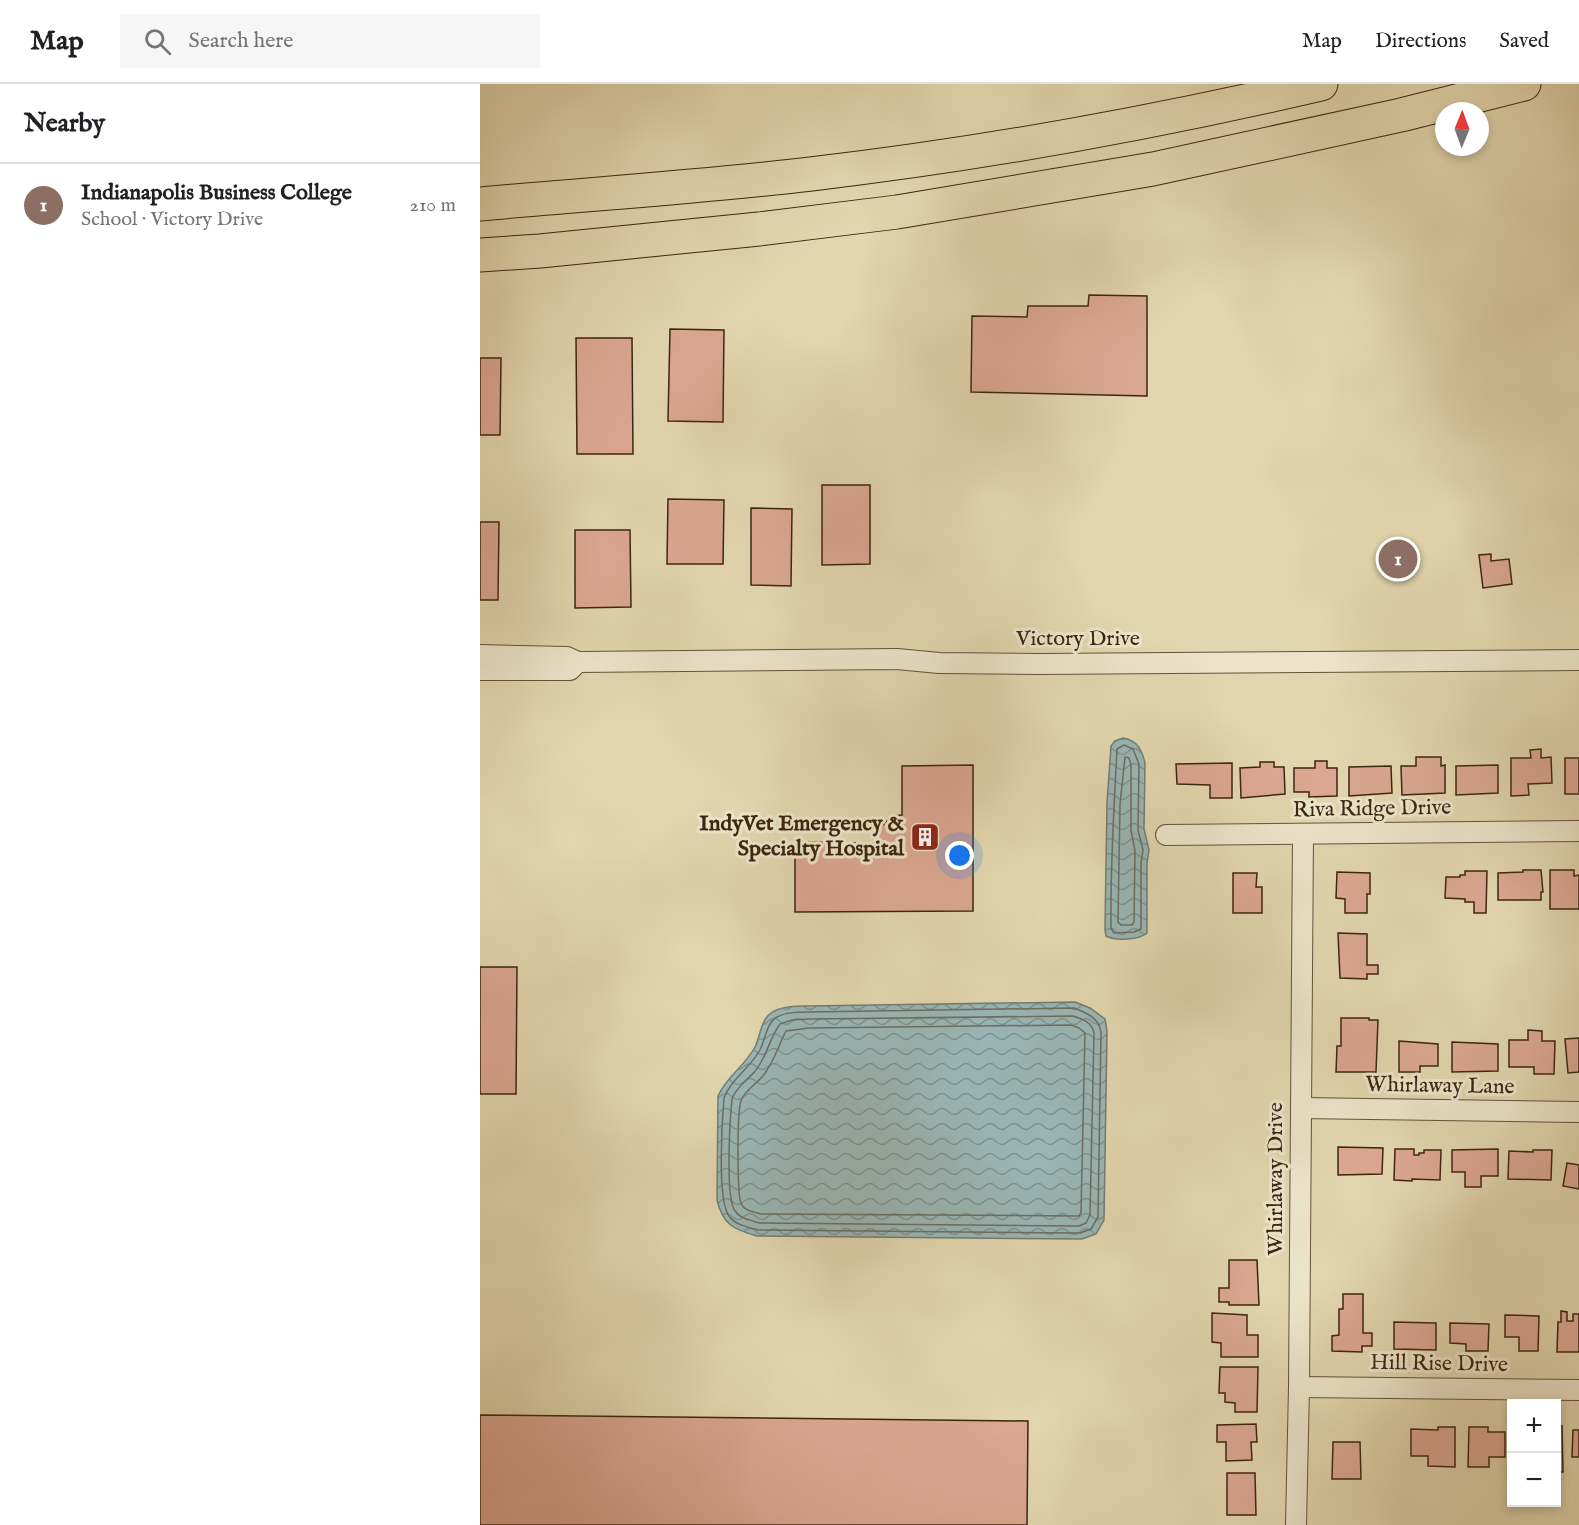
<!DOCTYPE html>
<meta charset="utf-8">
<style>
:root{--surface:#fff;--page:#f6f6f6;--text:#202124;--muted:#757577;--line:#e0e0e0;--accent:#b45309}
body{margin:0;font-family:"IM FELL English",serif;background:var(--page);color:var(--text)}
.controls{position:absolute;right:18px;bottom:18px;display:grid;overflow:hidden;border-radius:0px;box-shadow:0 3px 9px #0003}
.controls button{width:54px;height:54px;display:grid;place-items:center;padding:0;border:0;border-bottom:2px solid var(--line);background:var(--surface);color:var(--text);font:30px sans-serif}
.compass{position:absolute;left:955px;top:18px;width:54px;height:54px;border-radius:50%;background:var(--surface);box-shadow:0 3px 9px #0003;rotate:1deg}
.you{position:absolute;left:480px;top:772px;width:21px;height:21px;margin:-15px;border:4px solid #fff;border-radius:50%;background:#1a73e8;box-shadow:0 0 0 9px #1a73e833}
.badge{display:grid;place-items:center;width:39px;height:39px;border-radius:50%;background:var(--accent);color:#fff;font-size:20px;font-weight:700}
.pin{position:absolute;translate:-50% -50%;border:3px solid #fff;box-shadow:0 2px 6px #0006}
.list{margin:0;padding:0;list-style:none}
h2{display:flex;justify-content:space-between;align-items:center;height:78px;margin:0;padding:0 24px;font-size:26px}
h2 small{font-size:20px;font-weight:400;color:var(--muted)}
.list li{display:grid;grid-template-columns:39px 1fr auto;gap:18px;align-items:center;box-sizing:border-box;height:84px;padding:0 24px;border-top:2px solid var(--line)}
.list b{display:block;font-size:22px;white-space:nowrap}
.list p{margin:0;font-size:20px;white-space:nowrap;color:var(--muted)}
.list em{font-size:20px;font-style:normal;color:var(--muted)}
.icon{flex:none;width:33px;height:33px;fill:none;stroke:currentColor;stroke-width:2;stroke-linecap:round;stroke-linejoin:round}
.map{position:relative;flex:none;width:1099px;height:1441px;overflow:hidden}
header{display:flex;align-items:center;gap:36px;box-sizing:border-box;height:84px;padding:0 30px;background:var(--surface);border-bottom:2px solid var(--line)}
header strong{font-size:28px}
nav{display:flex;gap:33px;margin-inline-start:auto;font-size:21px}
.search{width:420px;height:54px;background:var(--page);display:flex;align-items:center;gap:15px;box-sizing:border-box;padding:0 21px;border-radius:0px;color:var(--muted);font-size:22px}
main{display:flex}
aside{flex:1;background:var(--surface)}
.map>svg:first-child{display:block}
.water{fill:url(#water-waves);stroke:#747c73;stroke-width:1.5}
.lines{fill:none;stroke-linecap:round;stroke-linejoin:round}
.shore{stroke:#6b6e62;stroke-width:1.5}
.building{fill:#dba791;stroke:#3d2510;stroke-width:1.5}
.minor-casing{stroke:#665138;stroke-width:22}
.motorway-casing{stroke:#3d2510;stroke-width:35}
.minor{stroke:#ece4ca;stroke-width:20}
.motorway{stroke:#e2d6ae;stroke-width:33}
.labels{text-anchor:middle;dominant-baseline:central;stroke-width:6;stroke-linejoin:round;paint-order:stroke}
.street-label{font-size:22px;fill:#3d2510;stroke:#ece4ca}
.poi-label{font-size:22px;font-weight:bold;fill:#3d2510;stroke:#ece4ca;text-anchor:end}
</style>
<header>
<strong>Map</strong>
<div class="search"><svg class="icon" aria-label="search" viewBox="0 0 24 24"><circle cx="10" cy="10" r="6"/><path d="M15 15l6 6"/></svg>Search here</div>
<nav><a>Map</a><a>Directions</a><a>Saved</a></nav>
</header>
<main>
<aside>
<h2>Nearby<small></small></h2>
<ul class="list">
<li><span class="badge" style="background:#8d6e63">1</span><div><b>Indianapolis Business College</b><p>School · Victory Drive</p></div><em>210 m</em></li>
</ul>
</aside>
<div class="map">
<svg width="1099" height="1441" viewBox="0 0 1099 1441">
<defs>
<pattern id="water-waves" width="16" height="10" patternUnits="userSpaceOnUse" patternTransform="scale(1.5)"><rect width="16" height="10" fill="#99b6b5"/><path d="M0 5q4-4 8 0t8 0" fill="none" stroke="#7e9492"/></pattern>
</defs>
<rect width="100%" height="100%" fill="#e2d6ae"/>
<filter id="stains"><feTurbulence type="fractalNoise" baseFrequency=".00333" numOctaves="4"/><feColorMatrix values="0 0 0 0 .2 0 0 0 0 .09 0 0 0 0 .02 0 0 0 .5 -.17"/></filter>
<radialGradient id="worn" r=".72"><stop offset=".6" stop-color="#630" stop-opacity="0"/><stop offset="1" stop-color="#630" stop-opacity=".3"/></radialGradient>
<g class="water">
<path d="M 643,654 C 657,656 662,666 665,679 L 664,745 L 669,766 L 667,779 L 667,849 C 659,856 636,857 626,852 L 625,845 L 627,719 L 631,662 L 635,657 Z"/>
<path d="M 595,918 L 610,924 L 625,935 L 627,947 L 624,1136 L 616,1150 L 602,1155 L 277,1152 C 253,1145 243,1141 237,1116 L 238,1012 C 246,993 265,982 275,963 C 280,953 281,936 291,929 C 301,922 316,922 328,922 Z"/>
</g>
<g class="lines">
<g class="shore">
<path d="M 644,661 L 653,665 L 659,680 L 658,746 L 663,766 L 661,779 L 661,845 L 654,848 L 634,849 L 631,844 C 630,784 634,725 637,665 Z"/>
<path d="M 645,673 L 649,674 L 651,681 L 651,746 L 655,767 L 654,838 L 652,841 L 641,841 L 638,838 L 640,720 Z"/>
<path d="M 594,924 C 607,929 619,934 621,948 L 618,1133 L 611,1145 L 600,1149 L 278,1146 C 268,1143 255,1141 249,1132 C 237,1116 242,1036 244,1014 C 251,995 270,984 280,966 C 285,956 287,938 297,933 C 306,928 318,928 329,928 Z"/>
<path d="M 593,932 C 602,935 612,938 614,949 L 610,1131 L 606,1139 L 599,1142 L 279,1139 C 271,1136 260,1135 255,1127 C 245,1113 250,1034 252,1015 C 256,1003 268,996 276,986 C 287,972 290,953 300,940 L 312,936 L 329,935 Z"/>
<path d="M 591,941 L 599,944 L 605,949 L 601,1129 L 599,1132 L 281,1130 C 274,1128 264,1127 261,1119 C 257,1110 257,1027 261,1017 C 264,1007 276,1000 282,993 C 294,979 298,962 306,947 L 329,944 Z"/>
</g>
</g>
<g class="building">
<path d="M 609,211 L 667,212 L 667,312 L 491,308 L 492,232 L 547,233 L 548,222 L 608,222 Z"/>
<path d="M 190,245 L 244,246 L 243,338 L 188,337 Z"/>
<path d="M 96,254 L 152,254 L 153,370 L 97,370 Z"/>
<path d="M 0,274 L 21,274 L 20,351 L 0,351 Z"/>
<path d="M 342,401 L 390,401 L 390,480 L 342,481 Z"/>
<path d="M 188,415 L 244,416 L 243,480 L 187,480 Z"/>
<path d="M 271,424 L 312,425 L 311,502 L 271,501 Z"/>
<path d="M 0,438 L 19,438 L 18,516 L 0,516 Z"/>
<path d="M 95,446 L 150,446 L 151,523 L 95,524 Z"/>
<path d="M 1011,470 L 1011,477 L 1029,475 L 1032,500 L 1003,504 L 999,471 Z"/>
<path d="M 1061,665 L 1061,674 L 1071,673 L 1072,699 L 1048,700 L 1049,711 L 1031,712 L 1031,674 L 1051,674 L 1050,666 Z"/>
<path d="M 936,673 L 961,673 L 961,682 L 965,681 L 965,709 L 922,711 L 921,682 L 936,682 Z"/>
<rect x="1085" y="674" width="14" height="36"/>
<path d="M 835,677 L 847,677 L 847,684 L 857,684 L 857,712 L 829,713 L 829,708 L 814,708 L 814,684 L 835,684 Z"/>
<path d="M 780,678 L 794,678 L 794,683 L 804,683 L 805,710 L 761,714 L 760,684 L 780,683 Z"/>
<path d="M 752,679 L 752,714 L 730,714 L 730,701 L 697,700 L 696,680 Z"/>
<path d="M 493,681 L 493,827 L 315,828 L 315,758 L 397,759 L 397,747 L 412,732 L 422,731 L 422,682 Z"/>
<path d="M 1018,681 L 1018,709 L 976,711 L 976,682 Z"/>
<path d="M 911,682 L 912,709 L 869,712 L 869,683 Z"/>
<path d="M 1043,786 L 1061,786 L 1063,808 L 1061,808 L 1061,816 L 1018,816 L 1018,789 L 1043,788 Z"/>
<path d="M 1070,786 L 1094,786 L 1094,792 L 1099,791 L 1099,825 L 1070,825 Z"/>
<path d="M 985,787 L 1007,787 L 1006,829 L 994,829 L 994,818 L 985,818 L 985,815 L 965,814 L 966,793 L 980,793 L 980,791 L 985,791 Z"/>
<path d="M 857,788 L 890,789 L 890,810 L 887,810 L 887,829 L 865,829 L 865,815 L 856,814 Z"/>
<path d="M 753,789 L 777,789 L 776,803 L 782,803 L 782,829 L 753,829 Z"/>
<path d="M 858,849 L 887,850 L 887,881 L 898,881 L 898,890 L 887,890 L 887,895 L 860,894 Z"/>
<path d="M 0,883 L 37,883 L 36,1010 L 0,1010 Z"/>
<path d="M 861,934 L 889,934 L 889,936 L 898,936 L 896,988 L 856,988 L 857,962 L 861,962 Z"/>
<path d="M 1048,946 L 1062,947 L 1062,957 L 1075,957 L 1074,990 L 1054,990 L 1054,983 L 1029,983 L 1029,956 L 1048,956 Z"/>
<path d="M 1099,954 L 1099,988 L 1088,989 L 1085,955 Z"/>
<path d="M 919,957 L 958,960 L 958,982 L 940,982 L 940,988 L 919,988 Z"/>
<path d="M 972,958 L 1018,960 L 1018,987 L 972,988 Z"/>
<path d="M 858,1063 L 903,1064 L 902,1090 L 858,1091 Z"/>
<path d="M 915,1065 L 934,1065 L 934,1071 L 939,1071 L 939,1069 L 944,1069 L 944,1066 L 961,1066 L 960,1096 L 932,1095 L 932,1097 L 914,1096 Z"/>
<path d="M 1018,1065 L 1018,1092 L 1001,1092 L 1001,1103 L 985,1103 L 985,1088 L 972,1088 L 972,1066 Z"/>
<path d="M 1053,1066 L 1072,1066 L 1071,1096 L 1028,1095 L 1029,1067 L 1053,1068 Z"/>
<path d="M 1087,1079 L 1099,1081 L 1099,1105 L 1083,1102 Z"/>
<path d="M 749,1176 L 777,1176 L 779,1221 L 749,1221 L 749,1218 L 739,1218 L 739,1204 L 749,1204 Z"/>
<path d="M 863,1210 L 883,1210 L 883,1249 L 892,1249 L 892,1262 L 882,1262 L 882,1268 L 852,1267 L 852,1252 L 859,1251 L 859,1225 L 863,1225 Z"/>
<path d="M 1081,1227 L 1087,1228 L 1087,1237 L 1093,1237 L 1093,1230 L 1099,1230 L 1099,1268 L 1077,1268 L 1078,1238 L 1081,1238 Z"/>
<path d="M 732,1229 L 767,1231 L 767,1251 L 778,1251 L 778,1273 L 741,1273 L 741,1259 L 732,1258 Z"/>
<path d="M 1025,1231 L 1059,1232 L 1058,1267 L 1039,1267 L 1039,1253 L 1025,1253 Z"/>
<path d="M 914,1238 L 956,1239 L 956,1266 L 914,1265 Z"/>
<path d="M 970,1239 L 1009,1240 L 1008,1267 L 986,1267 L 986,1260 L 970,1259 Z"/>
<path d="M 740,1283 L 778,1283 L 777,1328 L 755,1328 L 755,1319 L 745,1318 L 745,1309 L 739,1309 Z"/>
<path d="M 0,1331 L 548,1337 L 547,1441 L 0,1441 Z"/>
<path d="M 776,1340 L 777,1358 L 771,1358 L 772,1376 L 746,1377 L 746,1358 L 737,1358 L 737,1341 Z"/>
<path d="M 1082,1342 L 1083,1388 L 1076,1388 L 1076,1343 Z"/>
<path d="M 958,1343 L 975,1343 L 975,1383 L 948,1382 L 948,1372 L 931,1372 L 931,1345 L 958,1346 Z"/>
<path d="M 989,1343 L 1008,1343 L 1008,1348 L 1025,1348 L 1025,1373 L 1009,1373 L 1009,1383 L 988,1383 Z"/>
<path d="M 1093,1346 L 1099,1346 L 1099,1373 L 1092,1373 Z"/>
<path d="M 853,1358 L 880,1358 L 881,1395 L 852,1395 Z"/>
<path d="M 747,1389 L 775,1389 L 776,1431 L 747,1431 Z"/>
</g>
<g class="lines">
<g class="minor-casing">
<g id="minor">
<path d="M 0,571 L 87,573 L 98,578 L 417,575 L 459,579 L 559,580 L 1099,576"/>
<path d="M 0,586 L 90,586 L 98,578"/>
<path d="M 686,751 L 1099,747"/>
<path d="M 821,1024 L 1099,1028"/>
<path d="M 819,1303 L 1099,1306"/>
<path d="M 816,1441 L 819,1303 L 823,750"/>
</g>
</g>
<g class="motorway-casing">
<g id="motorway">
<path d="M 0,120 C 110,110 221,103 331,90 C 502,70 673,39 841,0"/>
<path d="M 0,171 L 60,167 L 279,145 L 417,128 L 673,85 L 921,31 L 1044,0"/>
</g>
</g>
<use href="#minor" class="minor"/>
<use href="#motorway" class="motorway"/>
</g>
<defs>
<g id="building-square" transform="scale(1.5)"><rect x="-9" y="-9" width="18" height="18" rx="4" fill="#8f2418" stroke="#ece4ca"/><path d="M-4-6H4V6H1V3H-1V6H-4ZM-2.5-4.3h1.7v1.8h-1.7ZM.8-4.3h1.7v1.8H.8ZM-2.5-1h1.7V.8h-1.7ZM.8-1h1.7V.8H.8Z" fill="#fff"/></g>
</defs>
<g fill-rule="evenodd">
<use href="#building-square" x="445" y="753"/>
</g>
<g class="labels">
<g class="street-label">
<text x="598" y="555">Victory Drive</text>
<text transform="translate(892 725) rotate(-1)">Riva Ridge Drive</text>
<text transform="translate(960 1002) rotate(1)">Whirlaway Lane</text>
<text transform="translate(796 1095) rotate(-90)">Whirlaway Drive</text>
<text transform="translate(959 1280) rotate(1)">Hill Rise Drive</text>
</g>
<g class="poi-label">
<text x="424" y="740">IndyVet Emergency &amp;<tspan x="424" dy="25">Specialty Hospital</tspan></text>
</g>
</g>
<rect width="100%" height="100%" filter="url(#stains)"/>
<rect width="100%" height="100%" fill="url(#worn)"/>
</svg>
<div class="controls">
<button>+</button>
<button>−</button>
</div>
<svg class="compass" viewBox="-18 -18 36 36"><path d="M0-13l5 13h-10z" fill="#e53935"/><path d="M0 13l5-13h-10z" fill="#757577"/></svg>
<div class="you"></div>
<div class="pin badge" style="left:918px;top:475px;background:#8d6e63">1</div>
</div>
</main>
